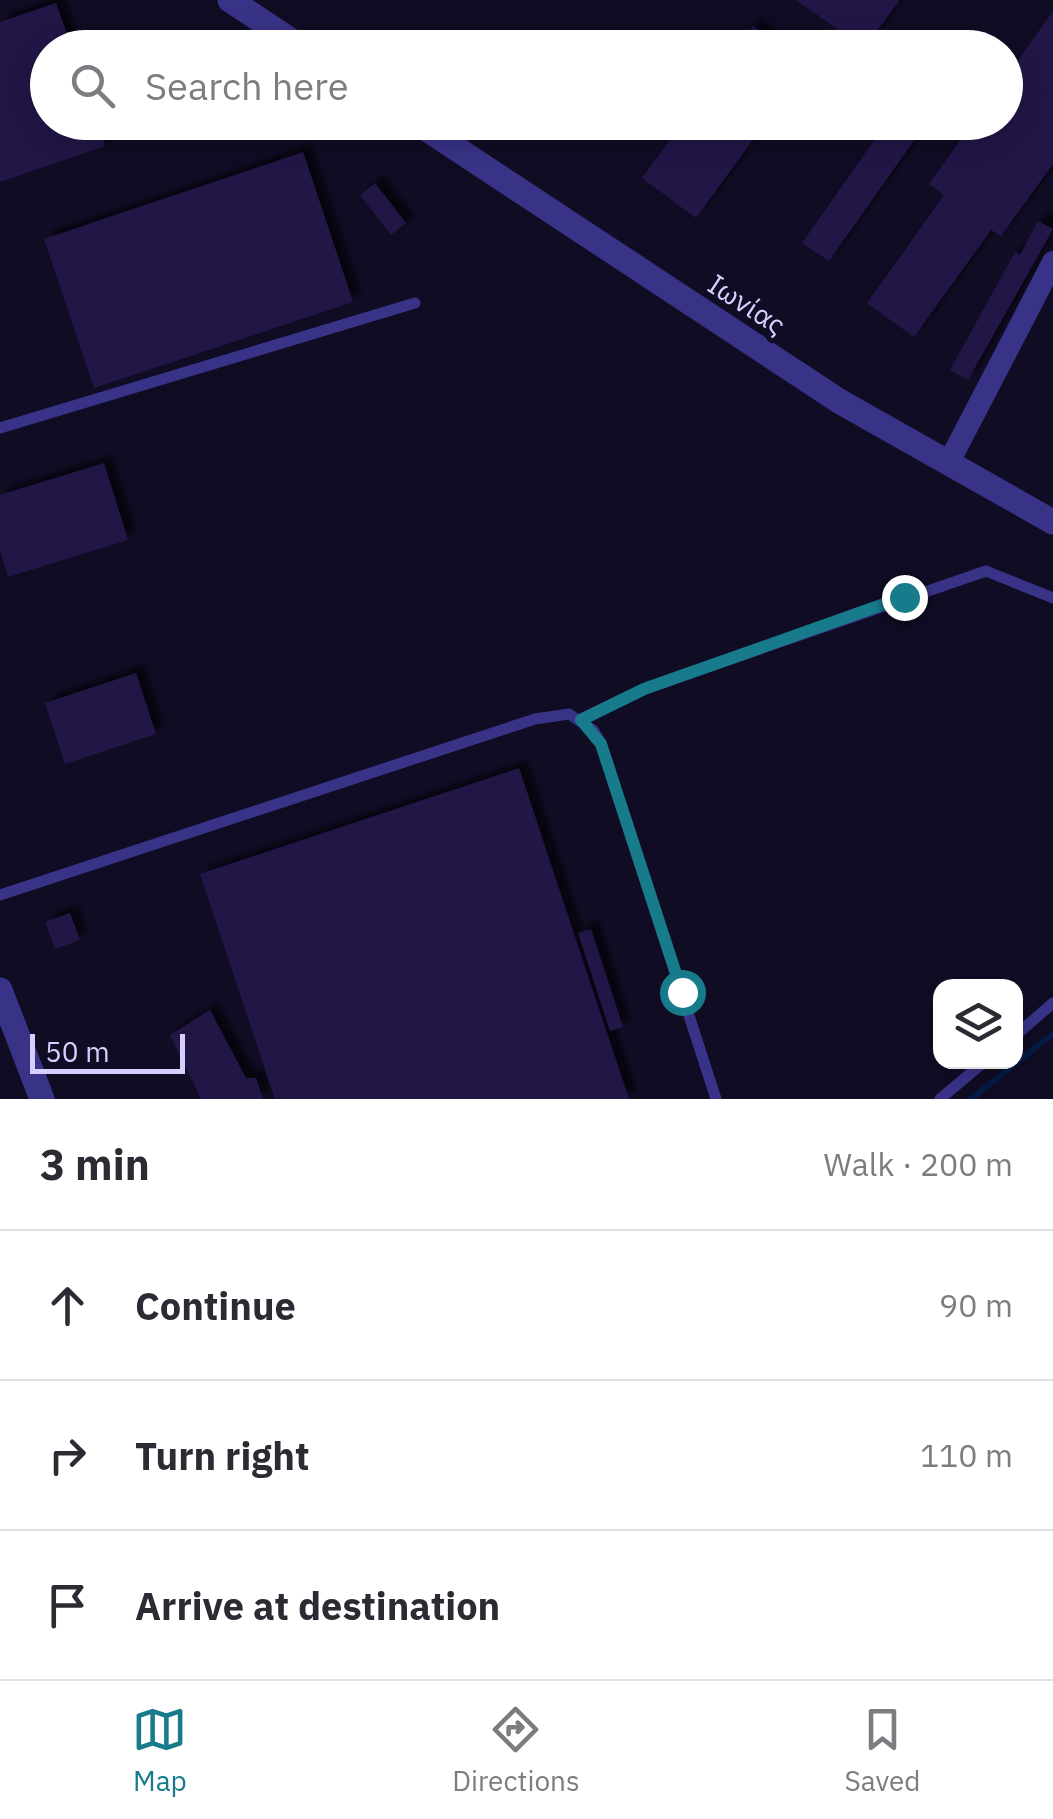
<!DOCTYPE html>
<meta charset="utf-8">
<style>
:root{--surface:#fff;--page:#f2f2f3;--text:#2b2b33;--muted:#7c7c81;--line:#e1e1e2;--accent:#187b8c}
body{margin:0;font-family:"IBM Plex Sans",sans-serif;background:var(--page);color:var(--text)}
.controls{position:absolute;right:30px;bottom:30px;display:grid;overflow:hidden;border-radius:20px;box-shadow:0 5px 25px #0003}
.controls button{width:90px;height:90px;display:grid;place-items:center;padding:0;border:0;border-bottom:2px solid var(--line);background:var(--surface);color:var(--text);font:50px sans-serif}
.scale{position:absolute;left:30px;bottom:25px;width:155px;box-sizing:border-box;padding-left:10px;border:5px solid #d5ceff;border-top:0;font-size:28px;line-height:35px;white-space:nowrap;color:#d5ceff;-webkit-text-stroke:8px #100c24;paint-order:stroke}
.stop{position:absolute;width:30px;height:30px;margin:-22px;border:8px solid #187b8c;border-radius:50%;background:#fff}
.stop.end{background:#187b8c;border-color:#fff;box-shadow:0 2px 10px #0008}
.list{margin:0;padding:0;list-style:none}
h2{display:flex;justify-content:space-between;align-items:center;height:130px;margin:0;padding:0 40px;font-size:42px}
h2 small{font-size:32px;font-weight:400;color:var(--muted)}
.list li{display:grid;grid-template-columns:65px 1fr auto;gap:30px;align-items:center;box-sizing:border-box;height:150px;padding:0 40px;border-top:2px solid var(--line)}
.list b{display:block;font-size:38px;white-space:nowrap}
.list em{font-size:32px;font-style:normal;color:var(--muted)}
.icon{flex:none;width:55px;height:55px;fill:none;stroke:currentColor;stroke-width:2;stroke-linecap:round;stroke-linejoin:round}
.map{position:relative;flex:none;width:1053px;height:1099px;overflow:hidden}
.search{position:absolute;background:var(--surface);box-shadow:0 5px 25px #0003;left:30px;right:30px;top:30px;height:110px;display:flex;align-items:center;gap:25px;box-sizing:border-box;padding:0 35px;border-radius:55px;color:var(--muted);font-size:38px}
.sheet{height:580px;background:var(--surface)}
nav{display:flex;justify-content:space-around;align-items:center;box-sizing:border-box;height:140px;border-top:2px solid var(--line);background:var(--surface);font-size:28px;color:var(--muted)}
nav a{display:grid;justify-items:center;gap:5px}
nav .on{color:var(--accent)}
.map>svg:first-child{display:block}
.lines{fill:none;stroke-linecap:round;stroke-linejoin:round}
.stream{stroke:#051b43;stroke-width:6}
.building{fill:#211646;filter:url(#shadow)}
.service{stroke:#383387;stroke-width:11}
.minor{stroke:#383387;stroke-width:22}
.tertiary{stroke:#383387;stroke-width:25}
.route{stroke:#187b8c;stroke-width:12}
.labels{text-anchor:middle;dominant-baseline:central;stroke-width:10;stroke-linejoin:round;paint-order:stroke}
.street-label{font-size:28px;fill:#d5ceff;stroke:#100c24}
</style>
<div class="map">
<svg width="1053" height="1099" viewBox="0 0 1053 1099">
<defs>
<filter id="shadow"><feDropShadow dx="8" dy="-8" stdDeviation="2.5" flood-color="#0009"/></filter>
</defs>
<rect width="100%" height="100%" fill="#100c24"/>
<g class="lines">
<path class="stream" d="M 971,1099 L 1053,1034"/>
</g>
<g class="building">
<path d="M 796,0 L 900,0 L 864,48 Z"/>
<path d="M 56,3 L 72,48 L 48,48 L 48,122 L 98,122 L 105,146 L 0,182 L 0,22 Z"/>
<path d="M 1053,11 L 1053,164 L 1001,236 L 991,230 L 914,337 L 867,303 L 944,195 L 929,184 L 973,122 L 1006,122 L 1006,77 Z"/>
<path d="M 753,26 L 782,48 L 737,48 Z"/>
<path d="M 683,122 L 766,122 L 696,218 L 642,178 Z"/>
<path d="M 887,122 L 927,122 L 829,261 L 802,243 Z"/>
<path d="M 303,152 L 353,302 L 94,388 L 44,239 Z"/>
<path d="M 375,183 L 406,223 L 391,235 L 360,195 Z"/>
<path d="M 1038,221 L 1053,229 L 968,380 L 950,370 L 1015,252 L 1020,255 Z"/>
<path d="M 104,463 L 128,540 L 8,577 L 0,551 L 0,495 Z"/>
<path d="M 136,673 L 156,734 L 65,764 L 45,703 Z"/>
<path d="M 519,768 L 629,1099 L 275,1099 L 200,874 Z"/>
<path d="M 70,913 L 80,940 L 55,949 L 45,922 Z"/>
<path d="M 591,929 L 623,1027 L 610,1031 L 578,933 Z"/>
<path d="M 210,1010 L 246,1078 L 256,1078 L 263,1099 L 201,1099 L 170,1035 Z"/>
</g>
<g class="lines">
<g class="service">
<path d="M 0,428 L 415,303"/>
<path d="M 581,719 L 644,689 L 986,571 L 1053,598"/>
<path d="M 0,895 L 535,719 L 569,714 L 593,730 L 601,743 L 716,1099"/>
<path d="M 1016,1035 L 1053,1003"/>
<path d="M 940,1099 L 984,1062"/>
</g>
<path class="minor" d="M 949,462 L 1053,262"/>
<g class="tertiary">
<path d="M 230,0 L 302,48"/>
<path d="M 416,122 L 839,401 L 1053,522"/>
<path d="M 0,990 L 42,1099"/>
</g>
</g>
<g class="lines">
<path class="route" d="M 682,992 L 601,744 L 581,720 L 644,689 L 904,597"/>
</g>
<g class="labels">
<g class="street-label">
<text transform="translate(747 304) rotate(33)">Ιωνίας</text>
</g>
</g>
</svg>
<div class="controls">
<button><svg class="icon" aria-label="layers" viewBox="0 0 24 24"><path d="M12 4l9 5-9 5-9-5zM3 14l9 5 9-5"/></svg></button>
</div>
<div class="scale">50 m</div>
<div class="stop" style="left:682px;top:992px"></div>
<div class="stop end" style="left:904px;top:597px"></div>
<div class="search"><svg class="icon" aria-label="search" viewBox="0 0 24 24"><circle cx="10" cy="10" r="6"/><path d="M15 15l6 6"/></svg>Search here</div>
</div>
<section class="sheet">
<h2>3 min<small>Walk · 200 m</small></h2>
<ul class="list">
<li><svg class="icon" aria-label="ahead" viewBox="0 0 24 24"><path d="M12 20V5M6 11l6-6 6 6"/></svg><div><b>Continue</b></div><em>90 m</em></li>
<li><svg class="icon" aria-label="right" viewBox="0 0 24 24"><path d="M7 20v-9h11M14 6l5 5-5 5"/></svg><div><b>Turn right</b></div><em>110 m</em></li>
<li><svg class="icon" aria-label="arrive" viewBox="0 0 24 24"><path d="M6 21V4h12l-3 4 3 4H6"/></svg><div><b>Arrive at destination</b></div></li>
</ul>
</section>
<nav>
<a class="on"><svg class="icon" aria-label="map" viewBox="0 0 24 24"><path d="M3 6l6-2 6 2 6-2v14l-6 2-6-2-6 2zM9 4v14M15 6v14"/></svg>Map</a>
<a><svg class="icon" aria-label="directions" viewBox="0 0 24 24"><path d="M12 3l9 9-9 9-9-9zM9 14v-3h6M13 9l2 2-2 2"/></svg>Directions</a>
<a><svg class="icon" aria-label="saved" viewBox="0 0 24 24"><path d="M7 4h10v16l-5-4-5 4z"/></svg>Saved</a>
</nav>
